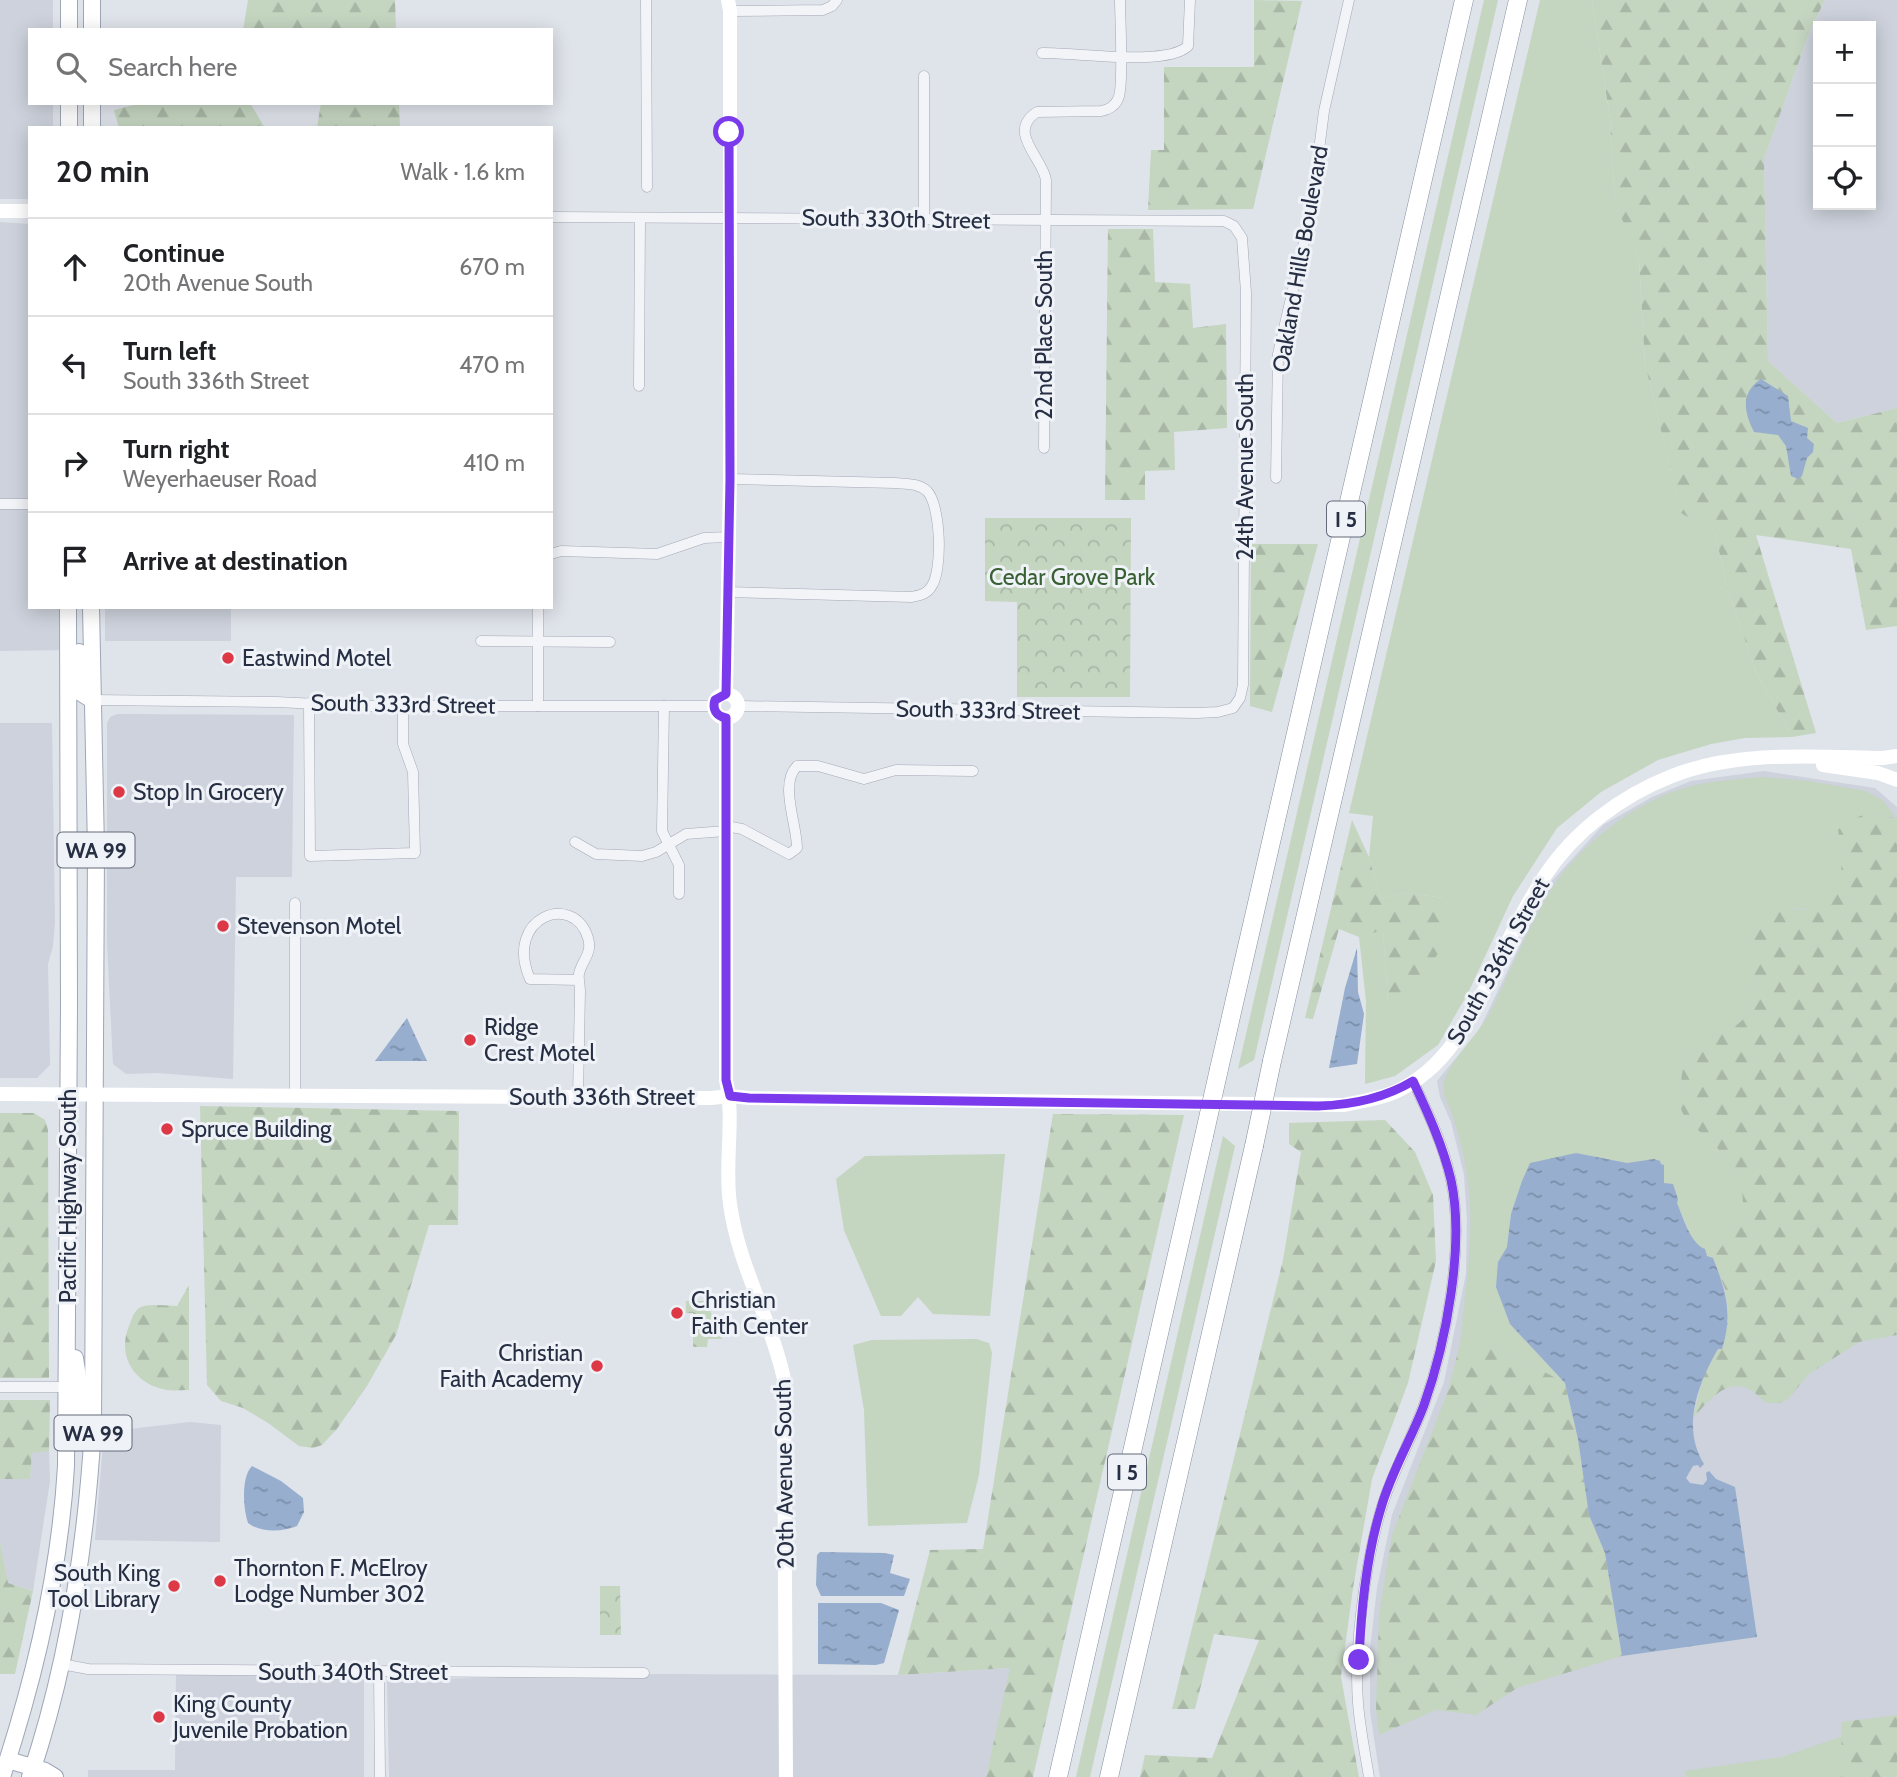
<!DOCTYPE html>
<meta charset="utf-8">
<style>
:root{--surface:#fff;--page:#f2f2f2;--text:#202124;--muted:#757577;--line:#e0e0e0}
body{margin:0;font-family:Cabin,sans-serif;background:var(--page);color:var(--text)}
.controls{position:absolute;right:21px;top:21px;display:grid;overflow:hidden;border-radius:0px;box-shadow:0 4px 18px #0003}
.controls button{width:63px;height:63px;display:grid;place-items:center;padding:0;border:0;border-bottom:2px solid var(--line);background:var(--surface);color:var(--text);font:35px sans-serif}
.stop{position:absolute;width:21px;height:21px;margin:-16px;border:5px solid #7c3aed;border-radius:50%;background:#fff}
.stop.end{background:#7c3aed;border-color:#fff;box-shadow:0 2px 7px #0008}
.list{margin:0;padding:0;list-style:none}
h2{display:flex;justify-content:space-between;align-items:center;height:91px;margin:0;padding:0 28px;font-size:30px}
h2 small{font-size:23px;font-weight:400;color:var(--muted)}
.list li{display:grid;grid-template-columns:46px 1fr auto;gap:21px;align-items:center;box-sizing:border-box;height:98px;padding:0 28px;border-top:2px solid var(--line)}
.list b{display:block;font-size:26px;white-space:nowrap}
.list p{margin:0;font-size:23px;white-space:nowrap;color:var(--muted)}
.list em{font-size:23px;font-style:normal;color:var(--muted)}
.icon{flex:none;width:38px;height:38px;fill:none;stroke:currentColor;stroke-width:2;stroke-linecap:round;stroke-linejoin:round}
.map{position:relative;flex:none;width:1897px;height:1777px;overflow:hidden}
.search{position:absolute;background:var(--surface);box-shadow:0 4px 18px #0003;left:28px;top:28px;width:525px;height:77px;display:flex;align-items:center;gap:18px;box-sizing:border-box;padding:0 24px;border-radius:0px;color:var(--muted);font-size:26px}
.panel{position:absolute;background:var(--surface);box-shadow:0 4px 18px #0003;left:28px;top:126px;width:525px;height:483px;border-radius:0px}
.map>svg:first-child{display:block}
.built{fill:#cdd2dc;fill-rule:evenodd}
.grass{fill:#c4d5c0}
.forest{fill:url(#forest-firs)}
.park{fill:url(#park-crowns)}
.water{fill:url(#water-ripples)}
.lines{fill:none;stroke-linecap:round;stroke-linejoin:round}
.street-casing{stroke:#a4a9b5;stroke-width:11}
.primary-casing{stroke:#9ea6b7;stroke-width:18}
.highway-casing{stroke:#858fa2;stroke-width:19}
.street{stroke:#f3f4f8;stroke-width:10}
.secondary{stroke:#fff;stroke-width:14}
.primary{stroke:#fff;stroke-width:16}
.highway{stroke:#fff;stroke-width:18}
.highway-bridge-casing{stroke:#858fa2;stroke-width:19;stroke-linecap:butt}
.highway-bridge{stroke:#fff;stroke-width:18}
.route{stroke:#7c3aed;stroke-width:9}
.poi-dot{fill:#dc3845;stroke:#eff2f7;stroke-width:2.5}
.labels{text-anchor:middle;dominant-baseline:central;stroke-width:6;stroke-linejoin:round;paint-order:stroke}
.shield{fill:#eff2f7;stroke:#626a79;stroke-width:2}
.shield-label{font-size:21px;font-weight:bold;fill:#262f43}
.street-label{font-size:23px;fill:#262f43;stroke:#eff2f7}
.park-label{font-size:23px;fill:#386032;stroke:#eff2f7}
.poi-label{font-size:23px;fill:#262f43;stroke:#eff2f7;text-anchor:start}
</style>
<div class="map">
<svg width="1897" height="1777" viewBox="0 0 1897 1777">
<defs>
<pattern id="forest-firs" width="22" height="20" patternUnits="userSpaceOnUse" patternTransform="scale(1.75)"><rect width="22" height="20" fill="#c4d5c0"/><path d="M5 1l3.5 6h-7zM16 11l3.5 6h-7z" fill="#a8b7a6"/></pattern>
<pattern id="park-crowns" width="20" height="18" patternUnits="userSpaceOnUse" patternTransform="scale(1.75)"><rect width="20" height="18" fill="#c4d5c0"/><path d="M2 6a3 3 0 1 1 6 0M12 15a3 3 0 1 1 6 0" fill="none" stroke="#a8b7a6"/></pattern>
<pattern id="water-ripples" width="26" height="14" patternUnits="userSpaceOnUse" patternTransform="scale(1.75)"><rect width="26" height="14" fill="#97aece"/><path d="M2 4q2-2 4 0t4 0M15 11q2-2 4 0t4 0" fill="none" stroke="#7b8ea9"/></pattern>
</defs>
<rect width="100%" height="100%" fill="#dfe3ea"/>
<g class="built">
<path d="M 0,0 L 53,0 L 53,30 L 30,30 L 30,103 L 53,103 L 53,128 L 30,128 L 30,199 L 0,199 Z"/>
<path d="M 1825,0 L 1897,0 L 1897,408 L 1837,423 L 1768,361 L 1764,159 L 1811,28 ZM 1818,26 L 1871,26 L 1871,205 L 1818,205 Z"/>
<path d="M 0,222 L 30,224 L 30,607 L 68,607 L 68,650 L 0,651 Z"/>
<rect x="105" y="607" width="126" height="34"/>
<path d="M 117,714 L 294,715 L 292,877 L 236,877 L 233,1079 L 158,1073 L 126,1074 L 113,1064 L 107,944 L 107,723 L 110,717 Z"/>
<path d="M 0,723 L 52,723 L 55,922 L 53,946 L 48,964 L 50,1065 L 37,1078 L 0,1078 Z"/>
<path d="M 1764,771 L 1875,788 L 1897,807 L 1897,1777 L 1380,1777 L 1370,1712 L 1370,1649 L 1377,1588 L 1392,1515 L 1444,1382 L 1466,1274 L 1467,1220 L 1464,1175 L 1451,1122 L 1440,1097 L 1437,1081 L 1479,1030 L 1550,883 L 1603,825 L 1652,797 L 1691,781 Z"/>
<path d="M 190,1422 L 221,1425 L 220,1542 L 95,1540 L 104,1432 Z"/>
<path d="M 49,1451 L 50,1481 L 33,1591 L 8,1583 L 0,1541 L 0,1479 L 30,1479 L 32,1452 Z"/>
<path d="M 1011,1668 L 986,1777 L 389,1777 L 387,1680 L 654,1674 L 898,1675 Z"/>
<path d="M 176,1674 L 364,1677 L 364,1777 L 88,1777 L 88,1770 L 175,1770 Z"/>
</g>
<g class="grass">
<path d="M 1484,0 L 1498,0 L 1254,1060 L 1238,1069 Z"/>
<path d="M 1540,0 L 1592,0 L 1610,119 L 1615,201 L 1639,261 L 1645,364 L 1681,512 L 1715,533 L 1727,587 L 1756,672 L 1792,737 L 1745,738 L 1711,744 L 1658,760 L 1601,792 L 1557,828 L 1513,896 L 1468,993 L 1438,1045 L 1395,1076 L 1365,1084 L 1366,1001 L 1359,937 L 1383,929 L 1388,1004 L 1444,898 L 1407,893 L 1381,899 L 1369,857 L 1373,816 L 1349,813 Z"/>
<path d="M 1763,777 L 1809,781 L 1866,791 L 1884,801 L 1895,817 L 1868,813 L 1838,831 C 1842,851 1850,902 1822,909 C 1812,912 1799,906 1789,909 C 1778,913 1766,921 1755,927 L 1753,936 C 1753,952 1757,993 1752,1005 C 1738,1039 1711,1026 1693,1045 C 1682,1057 1680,1086 1680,1102 C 1680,1118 1697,1129 1708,1138 C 1717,1145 1724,1158 1730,1168 C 1733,1174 1738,1180 1741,1187 C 1751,1212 1727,1239 1713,1258 C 1692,1251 1686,1220 1676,1202 C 1673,1196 1665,1190 1664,1183 C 1661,1172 1664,1167 1654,1159 L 1627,1163 L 1576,1153 L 1522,1181 L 1511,1214 L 1507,1247 L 1498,1262 L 1510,1324 L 1565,1383 L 1492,1344 L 1460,1344 C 1465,1288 1476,1232 1467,1175 C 1464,1155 1458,1133 1452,1114 C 1448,1102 1442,1096 1444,1083 C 1446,1066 1479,1033 1490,1013 C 1510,972 1528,928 1551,890 C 1578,846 1635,802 1684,788 C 1709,781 1737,779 1763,777 Z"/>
<path d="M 1223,1136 L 1235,1146 L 1090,1777 L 1076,1777 Z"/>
<path d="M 1005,1154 L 990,1316 L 933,1314 L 918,1297 L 901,1316 L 881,1316 L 844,1230 L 836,1179 L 865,1156 Z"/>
<path d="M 976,1339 L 989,1343 L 992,1353 L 979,1475 L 967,1523 L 868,1526 L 864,1410 L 853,1345 L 872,1340 Z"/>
<path d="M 1843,1736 L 1841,1777 L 1686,1777 L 1685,1771 L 1782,1757 Z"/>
</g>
<g class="forest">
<path d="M 248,0 L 395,0 L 396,30 L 312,30 L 311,28 L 243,30 Z"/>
<path d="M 1254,0 L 1302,1 L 1253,209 L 1148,210 L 1151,150 L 1164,150 L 1164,67 L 1254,67 Z"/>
<path d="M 1592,0 L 1825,0 L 1811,28 L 1764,159 L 1768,361 L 1837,423 L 1897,408 L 1897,626 L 1866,630 L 1851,549 L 1756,535 L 1816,733 L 1792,737 L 1756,672 L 1727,587 L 1715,533 L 1681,513 L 1645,364 L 1639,261 L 1615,202 L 1610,119 Z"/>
<path d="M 141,103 L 250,103 L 265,128 L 119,128 L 114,110 Z"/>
<path d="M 321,103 L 399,103 L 400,128 L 317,128 Z"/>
<path d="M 1108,229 L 1153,229 L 1155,282 L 1190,284 L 1193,328 L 1226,324 L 1227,428 L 1174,432 L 1175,470 L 1145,471 L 1145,500 L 1105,500 Z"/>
<path d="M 1251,544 L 1318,544 L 1272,712 L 1250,706 Z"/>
<path d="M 1868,813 L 1897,818 L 1897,1335 L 1859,1342 L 1809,1374 L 1788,1399 L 1781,1403 L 1766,1403 C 1761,1399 1755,1392 1749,1389 C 1725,1378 1707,1403 1693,1418 L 1704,1374 L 1718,1349 L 1728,1311 L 1725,1289 L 1713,1258 C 1727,1239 1751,1212 1740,1187 C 1738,1180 1733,1174 1730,1168 C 1724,1158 1717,1145 1708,1138 C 1697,1129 1680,1118 1680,1102 C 1680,1086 1682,1057 1693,1045 C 1711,1026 1739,1038 1752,1005 C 1757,993 1753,952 1753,936 C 1769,870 1860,966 1838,830 L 1845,822 Z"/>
<path d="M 1352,820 L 1369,857 L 1381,899 L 1407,893 L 1444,898 L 1442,947 L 1416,989 L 1388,1004 L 1383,930 L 1359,937 L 1339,929 L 1313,1019 L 1305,1018 Z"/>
<path d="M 200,1106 L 459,1111 L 458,1225 L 429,1225 L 396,1335 L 367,1386 L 336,1430 L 322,1445 L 313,1448 L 299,1446 L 268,1423 L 243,1408 L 221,1401 L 207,1385 Z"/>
<path d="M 0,1113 L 34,1113 L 45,1120 L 48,1130 L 49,1378 L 0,1378 Z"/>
<path d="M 1053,1114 L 1184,1115 L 1033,1777 L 986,1777 L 1010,1668 L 898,1675 L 930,1550 L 983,1549 Z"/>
<path d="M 1385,1120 L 1415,1152 L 1433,1195 L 1436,1261 L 1408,1383 L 1372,1479 L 1353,1588 L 1341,1677 L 1359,1777 L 1140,1777 L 1145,1755 L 1212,1758 L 1259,1640 L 1214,1634 L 1195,1709 L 1172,1709 L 1283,1260 L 1301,1152 L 1289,1144 L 1289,1123 Z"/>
<path d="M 189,1285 L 189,1390 C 182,1390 174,1391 167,1390 C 136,1385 116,1357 129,1326 C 131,1321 134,1311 139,1308 C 148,1303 167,1306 177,1306 Z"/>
<path d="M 1460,1344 L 1492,1344 L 1565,1383 L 1578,1439 L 1589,1515 L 1605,1553 L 1622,1656 L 1517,1688 L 1476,1715 L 1436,1710 L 1379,1735 L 1376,1709 L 1379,1616 L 1392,1535 L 1448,1391 Z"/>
<path d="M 0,1400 L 50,1400 L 49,1451 L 32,1453 L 30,1479 L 0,1479 Z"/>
<path d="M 0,1541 L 8,1583 L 33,1591 L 15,1674 L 0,1674 Z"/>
<path d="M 1897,1715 L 1897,1777 L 1841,1777 L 1842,1722 Z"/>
</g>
<g class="park">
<path d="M 985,518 L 1131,518 L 1130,697 L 1017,697 L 1017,602 L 985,601 Z"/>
<path d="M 686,1301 L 706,1301 L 722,1339 L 708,1339 L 707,1347 L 693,1347 L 693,1313 L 686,1313 Z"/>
<path d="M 600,1586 L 620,1586 L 621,1635 L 600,1635 Z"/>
</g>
<g class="water">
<path d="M 1761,379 L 1788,396 L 1791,421 L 1808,428 L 1807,438 L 1814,444 L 1813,452 L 1807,458 L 1802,476 L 1798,479 L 1791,476 L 1786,446 L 1778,435 L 1754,432 C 1744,412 1740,393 1761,379 Z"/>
<path d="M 1357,948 L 1358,992 L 1364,1014 L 1357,1064 L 1329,1068 L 1345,988 Z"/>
<path d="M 407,1018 L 427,1061 L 375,1061 Z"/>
<path d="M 1576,1153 L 1627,1163 L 1654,1159 L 1660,1161 L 1661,1164 L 1664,1165 L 1664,1183 L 1673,1184 L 1678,1199 L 1677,1203 C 1683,1217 1690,1243 1705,1249 L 1707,1256 L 1713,1258 C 1726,1291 1733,1314 1722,1349 L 1718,1349 C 1698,1384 1681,1427 1704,1464 L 1700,1468 L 1698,1465 L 1693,1466 L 1686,1478 L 1690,1483 L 1703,1485 L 1707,1480 L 1706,1473 L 1709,1471 L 1716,1479 L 1735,1487 L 1757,1637 L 1622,1656 L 1605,1553 L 1589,1515 L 1578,1439 L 1565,1383 L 1510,1324 L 1496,1287 L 1498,1262 L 1507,1247 L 1511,1214 L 1522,1181 L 1530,1163 Z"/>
<path d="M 252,1466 L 281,1481 L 303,1498 L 304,1512 L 297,1526 C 282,1532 261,1533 248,1523 C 243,1508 241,1477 252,1466 Z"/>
<path d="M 820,1552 L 885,1553 L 894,1555 L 890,1573 L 910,1579 L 904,1596 L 821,1596 L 816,1585 L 817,1555 Z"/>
<path d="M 818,1603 L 881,1603 L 899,1610 L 884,1663 L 876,1665 L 818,1664 Z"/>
</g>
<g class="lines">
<g class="street-casing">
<g id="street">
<path d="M 646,0 L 647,187"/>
<path d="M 730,11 L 823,10 L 832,6 L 837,0"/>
<path d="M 1042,53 C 1073,52 1167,67 1188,46 L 1190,0"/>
<path d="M 924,76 L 924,218"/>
<path d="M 551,217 L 1224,221 L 1234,226 L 1242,238 L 1246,292 L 1243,685 L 1240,698 L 1233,708 L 1218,712 L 1197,713 L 738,706"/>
<path d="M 639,386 L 640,218"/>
<path d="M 1044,448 L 1046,180 C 1043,158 1006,132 1037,112 L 1101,111 C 1108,110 1115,106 1118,99 C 1124,88 1120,17 1120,0"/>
<path d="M 1276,478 L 1278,354 L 1311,212 L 1324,111 L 1349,0"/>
<path d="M 0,504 L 30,504"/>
<path d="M 551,554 L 561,551 L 657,554 L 704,538 L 728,537"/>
<path d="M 727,592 L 912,597 C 920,595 927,594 931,587 C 943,572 941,505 927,491 C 918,483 906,484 895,483 L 730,479"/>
<path d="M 481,641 L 610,642"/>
<path d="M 92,700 L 277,702 L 357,706 L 714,706"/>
<path d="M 309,703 L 310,856 L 415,853 L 413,772 L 403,744 L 403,706"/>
<path d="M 538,706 L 538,607"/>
<path d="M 664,706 L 662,831 L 679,865 L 679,894"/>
<path d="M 726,826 L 742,829 L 789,854 L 797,848 C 797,824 779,784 797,766 L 818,766 L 864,779 L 896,770 L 973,771"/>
<path d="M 575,842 L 596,854 L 642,856 L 656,852 L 686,834 L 726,831"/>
<path d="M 295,903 L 295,1095"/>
<path d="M 578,1097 L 580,991 C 580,986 578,978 579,974 C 581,961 593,954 588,938 C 574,891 503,917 530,979 L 579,980"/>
<path d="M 0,1387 L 67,1387"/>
<path d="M 61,1664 L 88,1669 L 644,1673"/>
<path d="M 379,1673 L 380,1777"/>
<path d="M 1369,1777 C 1365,1753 1360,1728 1358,1703 C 1354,1651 1364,1575 1377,1524 C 1387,1482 1409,1445 1424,1405 C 1446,1344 1465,1245 1451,1180 C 1444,1146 1428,1113 1413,1081"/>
</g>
</g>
<g class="primary-casing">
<g id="primary">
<path d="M 92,0 L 92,30"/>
<path d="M 69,30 L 69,0"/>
<path d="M 69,103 L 69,128"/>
<path d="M 92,128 L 92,103"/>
<path d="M 79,652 L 81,693 L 92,700"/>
<path d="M 75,1358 L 78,1377 L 78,1422 L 81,1428 L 93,1428"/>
<path d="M 8,1760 L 45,1771 L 55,1777"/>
<path d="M 2,1777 C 35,1677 60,1571 66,1466 L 69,1005 L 68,607"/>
<path d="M 30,1777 C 68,1664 86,1546 93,1428 L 96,849 L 91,607"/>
</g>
</g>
<g class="highway-casing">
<g id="highway">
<path d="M 1272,1061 L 1518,0"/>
<path d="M 1219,1069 L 1464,0"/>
<path d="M 1058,1777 L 1204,1136"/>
<path d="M 1109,1777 L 1254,1146"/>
</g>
</g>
<use href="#street" class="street"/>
<g class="secondary">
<path d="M 0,211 L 30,211"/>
<path d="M 726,694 L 730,479 L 730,11 L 728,0"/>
<circle cx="726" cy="706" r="12"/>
<path d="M 726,718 L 726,1080 C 735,1120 724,1163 730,1204 C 738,1265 771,1319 784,1379 L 786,1777"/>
<path d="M 1823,765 L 1878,773 L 1897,780"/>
<path d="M 0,1094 L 711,1098 L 730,1096 L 749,1098 L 1344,1105 C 1361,1101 1379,1099 1395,1092 C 1449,1068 1472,1015 1496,966 C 1510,936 1526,905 1544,877 C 1574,831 1621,796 1672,776 C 1737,750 1813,757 1883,758 L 1897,756"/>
</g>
<use href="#primary" class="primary"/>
<use href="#highway" class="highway"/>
<g class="highway-bridge-casing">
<g id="highway-bridge">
<path d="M 1204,1136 L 1219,1069"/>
<path d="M 1254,1146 L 1272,1061"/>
</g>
</g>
<use href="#highway-bridge" class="highway-bridge"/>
</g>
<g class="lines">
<path class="route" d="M 729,132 L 730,479 L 726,694 L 715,700 C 712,709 716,716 726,718 L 726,1080 L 730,1096 L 749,1098 L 1318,1106 C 1352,1105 1383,1099 1413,1081 C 1428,1113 1443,1146 1451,1180 C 1465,1245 1446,1343 1424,1405 C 1411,1440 1391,1472 1381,1508 C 1366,1557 1361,1608 1359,1660"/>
</g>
<g class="poi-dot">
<circle cx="228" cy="658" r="7"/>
<circle cx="119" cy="792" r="7"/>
<circle cx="223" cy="926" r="7"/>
<circle cx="470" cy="1040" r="7"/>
<circle cx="167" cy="1129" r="7"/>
<circle cx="677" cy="1313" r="7"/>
<circle cx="597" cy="1366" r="7"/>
<circle cx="220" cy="1581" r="7"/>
<circle cx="174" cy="1586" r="7"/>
<circle cx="159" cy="1717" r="7"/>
</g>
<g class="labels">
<g class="shield">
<rect x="1327" y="501.5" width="38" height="35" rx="5"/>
<rect x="57.5" y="832.5" width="77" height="35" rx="5"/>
<rect x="54.5" y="1415.5" width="77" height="35" rx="5"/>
<rect x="1108" y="1454.5" width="38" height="35" rx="5"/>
</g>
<g class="shield-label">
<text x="1346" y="519">I 5</text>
<text x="96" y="850">WA 99</text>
<text x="93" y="1433">WA 99</text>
<text x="1127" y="1472">I 5</text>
</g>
<g class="street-label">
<text transform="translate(896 219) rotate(1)">South 330th Street</text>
<text transform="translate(1300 259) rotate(-80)">Oakland Hills Boulevard</text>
<text transform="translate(1044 335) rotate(-90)">22nd Place South</text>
<text transform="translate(1245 467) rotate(-90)">24th Avenue South</text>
<text transform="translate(403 704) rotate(1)">South 333rd Street</text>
<text transform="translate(988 710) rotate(1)">South 333rd Street</text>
<text transform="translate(1498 961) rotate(-61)">South 336th Street</text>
<text x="602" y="1097">South 336th Street</text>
<text transform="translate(68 1196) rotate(-90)">Pacific Highway South</text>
<text transform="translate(784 1474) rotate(-91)">20th Avenue South</text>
<text x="353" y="1672">South 340th Street</text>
</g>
<g class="park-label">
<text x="1072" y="577">Cedar Grove Park</text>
</g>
<g class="poi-label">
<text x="242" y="658">Eastwind Motel</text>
<text x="133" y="792">Stop In Grocery</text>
<text x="237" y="926">Stevenson Motel</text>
<text x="484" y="1027">Ridge<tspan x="484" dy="26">Crest Motel</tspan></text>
<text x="181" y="1129">Spruce Building</text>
<text x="691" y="1300">Christian<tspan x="691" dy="26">Faith Center</tspan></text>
<text x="583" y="1353" text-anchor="end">Christian<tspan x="583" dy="26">Faith Academy</tspan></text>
<text x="234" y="1568">Thornton F. McElroy<tspan x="234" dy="26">Lodge Number 302</tspan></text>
<text x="160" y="1573" text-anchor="end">South King<tspan x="160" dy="26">Tool Library</tspan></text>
<text x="173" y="1704">King County<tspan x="173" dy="26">Juvenile Probation</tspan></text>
</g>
</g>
</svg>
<div class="controls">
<button>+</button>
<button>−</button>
<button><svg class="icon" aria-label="locate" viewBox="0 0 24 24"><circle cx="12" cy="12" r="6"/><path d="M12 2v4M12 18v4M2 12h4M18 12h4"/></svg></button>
</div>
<div class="stop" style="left:729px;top:132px"></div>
<div class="stop end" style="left:1359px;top:1660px"></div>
<div class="search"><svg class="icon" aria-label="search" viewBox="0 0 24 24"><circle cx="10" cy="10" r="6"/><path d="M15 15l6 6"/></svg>Search here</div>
<section class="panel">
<h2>20 min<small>Walk · 1.6 km</small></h2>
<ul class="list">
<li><svg class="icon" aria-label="ahead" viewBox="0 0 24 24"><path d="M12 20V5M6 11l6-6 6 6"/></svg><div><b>Continue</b><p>20th Avenue South</p></div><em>670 m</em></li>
<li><svg class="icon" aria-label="left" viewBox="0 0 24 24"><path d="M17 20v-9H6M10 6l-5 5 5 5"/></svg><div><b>Turn left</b><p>South 336th Street</p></div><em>470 m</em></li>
<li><svg class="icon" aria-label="right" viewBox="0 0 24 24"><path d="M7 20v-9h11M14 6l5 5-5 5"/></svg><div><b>Turn right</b><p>Weyerhaeuser Road</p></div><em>410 m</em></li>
<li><svg class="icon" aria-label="arrive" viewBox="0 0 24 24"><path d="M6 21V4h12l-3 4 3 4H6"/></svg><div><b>Arrive at destination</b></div></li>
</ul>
</section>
</div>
